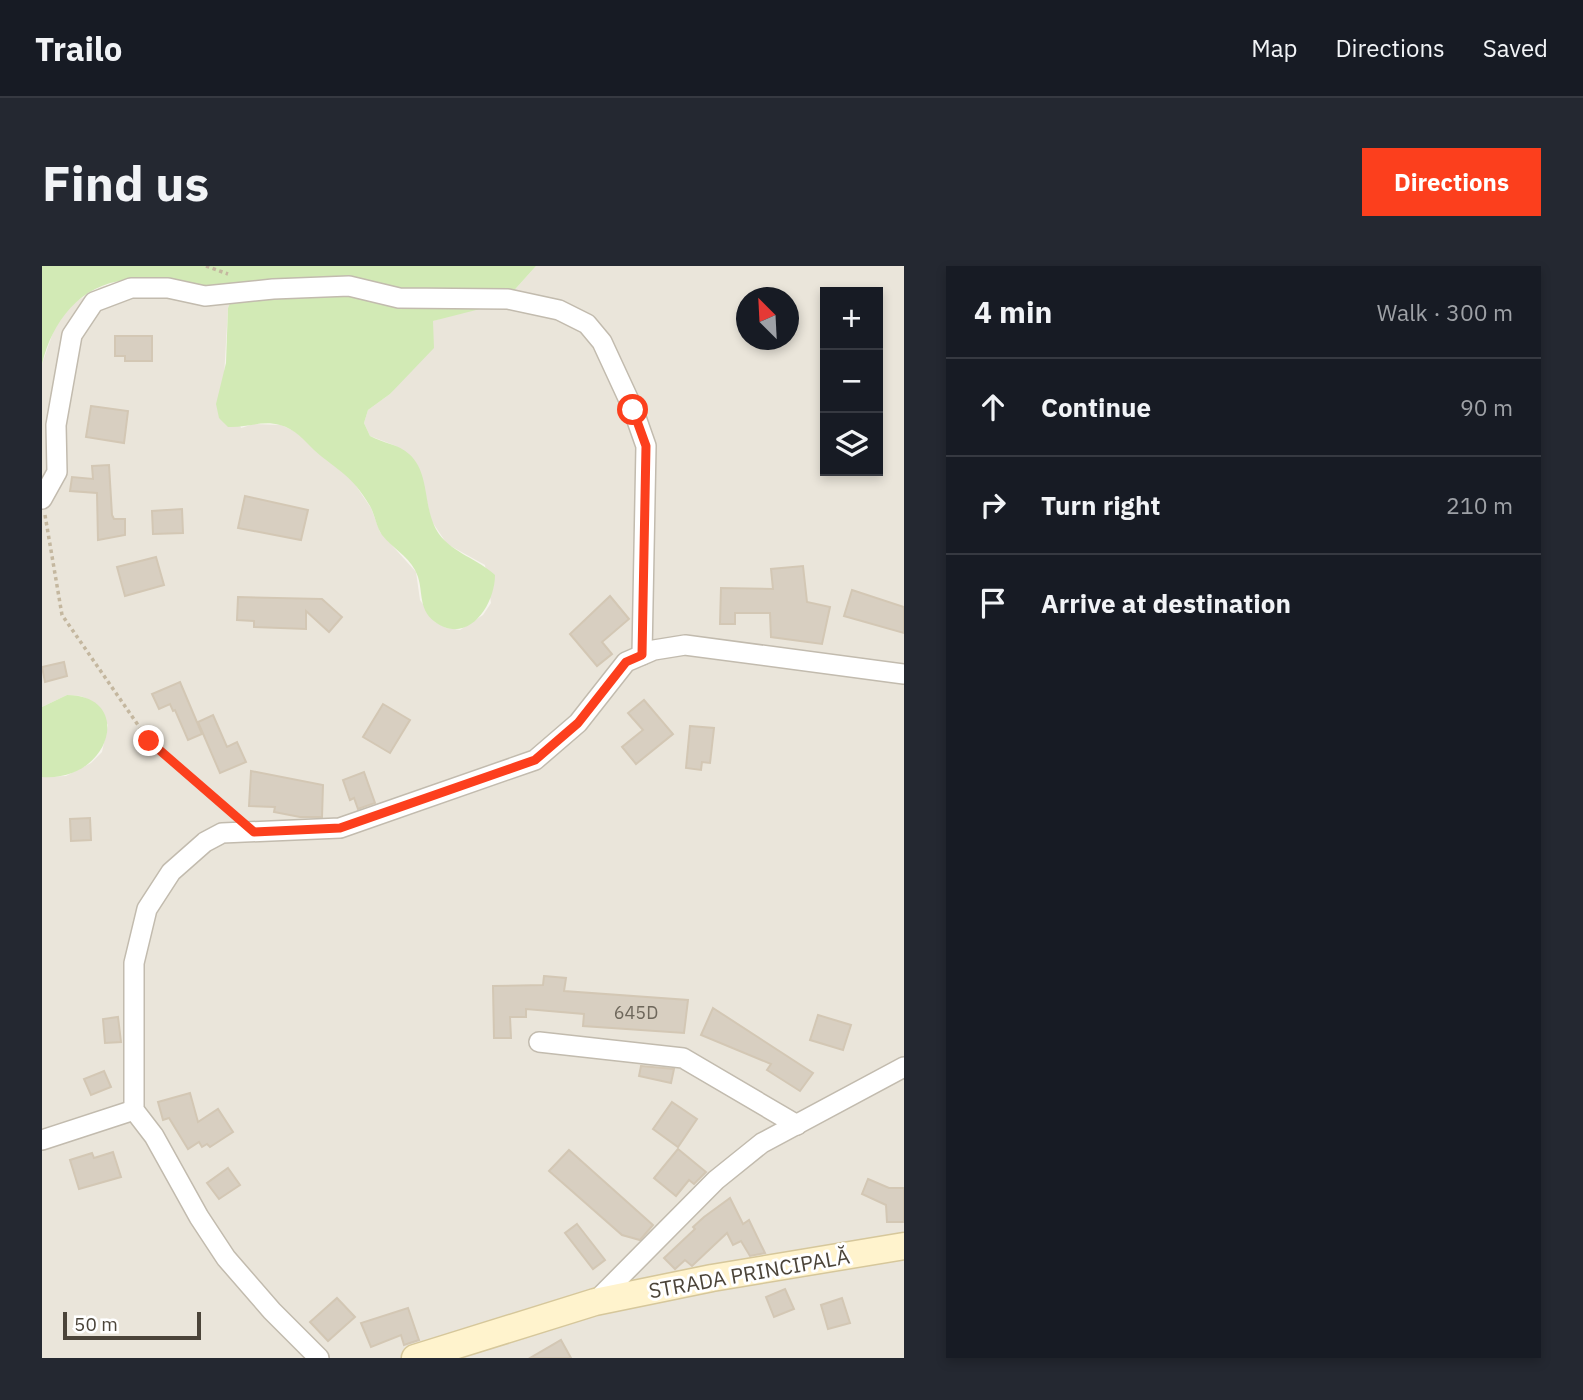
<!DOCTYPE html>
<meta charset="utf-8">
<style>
:root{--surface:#171b24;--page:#242831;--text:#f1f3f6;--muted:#9ea1a6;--line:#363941;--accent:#fc3f1d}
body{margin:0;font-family:"IBM Plex Sans",sans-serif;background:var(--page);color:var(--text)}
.controls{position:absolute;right:21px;top:21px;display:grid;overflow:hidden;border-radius:0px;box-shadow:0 4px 10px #0003}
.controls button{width:63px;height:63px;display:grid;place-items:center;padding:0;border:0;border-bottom:2px solid var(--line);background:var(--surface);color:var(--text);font:35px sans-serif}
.compass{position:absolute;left:694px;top:21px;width:63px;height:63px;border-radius:50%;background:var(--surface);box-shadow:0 4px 10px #0003;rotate:336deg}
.scale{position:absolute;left:21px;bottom:18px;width:138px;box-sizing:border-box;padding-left:7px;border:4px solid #4b4439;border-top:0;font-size:19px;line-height:24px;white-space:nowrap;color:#4b4439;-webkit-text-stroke:5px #fff;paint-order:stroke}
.stop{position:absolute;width:21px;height:21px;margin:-16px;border:5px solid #fc3f1d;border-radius:50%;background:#fff}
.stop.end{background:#fc3f1d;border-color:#fff;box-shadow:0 2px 7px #0008}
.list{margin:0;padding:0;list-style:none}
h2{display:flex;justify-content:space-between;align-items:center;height:91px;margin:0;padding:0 28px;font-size:30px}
h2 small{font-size:23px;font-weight:400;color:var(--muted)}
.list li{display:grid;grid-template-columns:46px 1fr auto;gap:21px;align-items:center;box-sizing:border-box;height:98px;padding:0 28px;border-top:2px solid var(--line)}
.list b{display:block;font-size:26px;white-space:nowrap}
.list em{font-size:23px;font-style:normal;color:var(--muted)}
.icon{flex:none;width:38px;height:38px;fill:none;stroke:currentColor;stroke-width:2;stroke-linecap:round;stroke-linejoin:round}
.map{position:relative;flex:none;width:862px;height:1092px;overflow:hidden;border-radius:0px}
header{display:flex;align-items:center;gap:42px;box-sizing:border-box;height:98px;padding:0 35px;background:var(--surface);border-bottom:2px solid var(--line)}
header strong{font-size:33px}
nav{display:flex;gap:38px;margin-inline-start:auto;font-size:24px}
.intro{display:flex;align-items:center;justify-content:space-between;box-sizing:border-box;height:168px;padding:0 42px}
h1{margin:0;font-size:49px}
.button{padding:18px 32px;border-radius:0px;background:var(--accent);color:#fff;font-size:24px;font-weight:700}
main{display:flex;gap:42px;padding:0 42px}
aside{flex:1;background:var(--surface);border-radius:0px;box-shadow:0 4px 10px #0003}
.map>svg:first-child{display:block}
.residential{fill:#eae5da;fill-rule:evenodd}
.green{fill:#d2eab5}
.building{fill:#d8cfc1;stroke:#d3c7b4;stroke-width:2}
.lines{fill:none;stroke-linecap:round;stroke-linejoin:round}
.street-casing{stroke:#c2bbae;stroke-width:22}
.secondary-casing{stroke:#d6c79b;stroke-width:29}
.path{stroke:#c4b79f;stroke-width:3.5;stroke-dasharray:3.5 3.5;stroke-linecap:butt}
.street{stroke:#fff;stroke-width:19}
.secondary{stroke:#fff3cd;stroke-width:26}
.route{stroke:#fc3f1d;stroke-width:9}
.labels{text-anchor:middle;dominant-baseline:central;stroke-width:6;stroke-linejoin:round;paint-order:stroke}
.number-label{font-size:18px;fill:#6e675b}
.street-label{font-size:21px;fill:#4b4439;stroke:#fff}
</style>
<header>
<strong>Trailo</strong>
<nav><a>Map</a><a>Directions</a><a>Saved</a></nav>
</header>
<div class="intro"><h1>Find us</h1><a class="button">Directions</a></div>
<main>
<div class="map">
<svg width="862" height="1092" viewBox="0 0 862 1092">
<rect width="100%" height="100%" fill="#f6f3ec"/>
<path class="residential" d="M 494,0 L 862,0 L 862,1092 L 0,1092 L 0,511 L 24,510 L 49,497 L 60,486 L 66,459 L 51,436 L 39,430 L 25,429 L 0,441 L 0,98 L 15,55 L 33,36 L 59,21 L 86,14 L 192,29 L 186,42 L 182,111 L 199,162 L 212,158 L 239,159 L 252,165 L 306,208 L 329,242 L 338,266 L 374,306 L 378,334 L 393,356 L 404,362 L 418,364 L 441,349 L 449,337 L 443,299 L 405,278 L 389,254 L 383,226 L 354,180 L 328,170 L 322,157 L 326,144 L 348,128 L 362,111 L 391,55 L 467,30 ZM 783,26 L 836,26 L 836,205 L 783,205 ZM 704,32 L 746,32 L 746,74 L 704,74 Z"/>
<g class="green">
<path d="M 0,0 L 494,0 L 467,30 L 442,42 L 391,55 L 392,82 L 348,128 L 326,144 L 322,157 L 328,170 C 340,177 357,178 367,188 C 389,207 380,244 397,268 C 411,287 436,293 453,309 C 453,339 426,380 393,356 C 374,342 383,322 373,304 C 365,289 350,282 340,269 C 334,260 333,249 328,240 C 309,208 297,206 272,184 C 262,174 253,163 238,159 C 220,154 204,162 186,161 L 177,152 L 174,138 L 184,97 L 186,42 L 191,30 C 165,26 109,12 85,14 C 38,18 10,56 0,98 Z"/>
<path d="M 25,429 C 92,429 70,516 0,511 L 0,441 Z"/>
</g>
<g class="building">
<path d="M 73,70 L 110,70 L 110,95 L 83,95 L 83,90 L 73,90 Z"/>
<path d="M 49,140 L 86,145 L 82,177 L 44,171 Z"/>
<path d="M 67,199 L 70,249 L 72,253 L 83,253 L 83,269 L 56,274 L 55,227 L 28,225 L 30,211 L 51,213 L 50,200 Z"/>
<path d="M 203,230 L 266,244 L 259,274 L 196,262 Z"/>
<path d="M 140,243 L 141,267 L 111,268 L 110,245 Z"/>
<path d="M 114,291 L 122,319 L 83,330 L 75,301 Z"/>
<path d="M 761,300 L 765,336 L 788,341 L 780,378 L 729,371 L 728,347 L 693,347 L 693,358 L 678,358 L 679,322 L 731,323 L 729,303 Z"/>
<path d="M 810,324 L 862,341 L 862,367 L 802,350 Z"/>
<path d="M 568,330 L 587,353 L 560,376 L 570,388 L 555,400 L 528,368 Z"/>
<path d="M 196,331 L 280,333 L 300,351 L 287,366 L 264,345 L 264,363 L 212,361 L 212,355 L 195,354 Z"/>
<path d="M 22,396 L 25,410 L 3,416 L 0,401 Z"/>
<path d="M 138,416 L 160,468 L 146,474 L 133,444 L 131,445 L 128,438 L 117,443 L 110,428 Z"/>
<path d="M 602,434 L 631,468 L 594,498 L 580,481 L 601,464 L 586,447 Z"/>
<path d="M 341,438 L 368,454 L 348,487 L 321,471 Z"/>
<path d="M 171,449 L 185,481 L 195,476 L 204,496 L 178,507 L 156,456 Z"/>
<path d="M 648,460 L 672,462 L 668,497 L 660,496 L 659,504 L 644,502 Z"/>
<path d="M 209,505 L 281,519 L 280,551 L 258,551 L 232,546 L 233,541 L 207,540 Z"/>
<path d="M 322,506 L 333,537 L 316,543 L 312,532 L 308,534 L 301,514 Z"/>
<path d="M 48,552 L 49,574 L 29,575 L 28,553 Z"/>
<path d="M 502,710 L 524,712 L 522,725 L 646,734 L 642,767 L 541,760 L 542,748 L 484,743 L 484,751 L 468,751 L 469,772 L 452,772 L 451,720 L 501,719 Z"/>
<path d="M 671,742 L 771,807 L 758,825 L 725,804 L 729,798 L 659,769 Z"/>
<path d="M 776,749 L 809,759 L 801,784 L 768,774 Z"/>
<path d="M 76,751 L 79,776 L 63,777 L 61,753 Z"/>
<path d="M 599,800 L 632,803 L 629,817 L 597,810 Z"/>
<path d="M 62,805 L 69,821 L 49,829 L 42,813 Z"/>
<path d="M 148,827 L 156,856 L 176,843 L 191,866 L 168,881 L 165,878 L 160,881 L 157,876 L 146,883 L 127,852 L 121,854 L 116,836 Z"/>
<path d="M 630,836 L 655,853 L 636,881 L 611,863 Z"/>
<path d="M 636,883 L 664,906 L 652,918 L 647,914 L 634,930 L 612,912 Z"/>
<path d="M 527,884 L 611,959 L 598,974 L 580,969 L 507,905 Z"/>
<path d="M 71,886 L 79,911 L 37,923 L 28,894 L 50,887 L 52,892 Z"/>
<path d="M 186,902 L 198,919 L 177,933 L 165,917 Z"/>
<path d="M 826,913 L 847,922 L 862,922 L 862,956 L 845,956 L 844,939 L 820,928 Z"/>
<path d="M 688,932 L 701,958 L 707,954 L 723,987 L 708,990 L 699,975 L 691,979 L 685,967 L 650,1000 L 643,994 L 633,1003 L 622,992 L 653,963 L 651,961 L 662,951 Z"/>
<path d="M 535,958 L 563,994 L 551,1003 L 523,967 Z"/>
<path d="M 743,1023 L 752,1043 L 732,1051 L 724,1031 Z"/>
<path d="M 295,1032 L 313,1051 L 286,1075 L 268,1056 Z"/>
<path d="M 800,1032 L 808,1057 L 786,1063 L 779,1039 Z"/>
<path d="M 366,1042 L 377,1074 L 362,1079 L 359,1069 L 329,1081 L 319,1057 Z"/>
<path d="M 519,1074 L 529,1092 L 488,1092 Z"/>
</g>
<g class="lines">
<g class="street-casing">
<g id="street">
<path d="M 0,233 L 15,206 L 14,159 L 30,69 L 52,36 L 89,22 L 126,22 L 163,30 L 231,23 L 307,20 L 357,32 L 466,33 L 517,44 L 545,58 L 560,76 L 591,143 L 604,180 L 600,389"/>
<path d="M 497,776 L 641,792 L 755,859"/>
<path d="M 0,874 L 92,844"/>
<path d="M 553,1036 L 674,914 L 720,877 L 862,801"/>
<path d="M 277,1092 L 230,1045 L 184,992 L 157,951 L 112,870 L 92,844 L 92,697 L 105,643 L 129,606 L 163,576 L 180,567 L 298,562 L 493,494 L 536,457 L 584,396 L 612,384 L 643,379 L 862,408"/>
</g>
</g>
<g class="secondary-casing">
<path id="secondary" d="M 373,1092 L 553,1036 L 670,1012 L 862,980"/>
</g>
<g class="path">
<path d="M 164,0 L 186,8"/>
<path d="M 3,249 L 20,349 L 107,475 L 191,549"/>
</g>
<use href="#street" class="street"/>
<use href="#secondary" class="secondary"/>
</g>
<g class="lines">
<path class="route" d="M 107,475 L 212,566 L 298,562 L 493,494 L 536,457 L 584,396 L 600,389 L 604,180 L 591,144"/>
</g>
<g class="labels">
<g class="number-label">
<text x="594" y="746">645D</text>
</g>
<g class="street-label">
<text transform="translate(707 1007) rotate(-10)">STRADA PRINCIPALĂ</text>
</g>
</g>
</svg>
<div class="controls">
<button>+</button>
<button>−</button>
<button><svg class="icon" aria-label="layers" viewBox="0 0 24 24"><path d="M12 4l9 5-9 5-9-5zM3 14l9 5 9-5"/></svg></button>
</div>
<svg class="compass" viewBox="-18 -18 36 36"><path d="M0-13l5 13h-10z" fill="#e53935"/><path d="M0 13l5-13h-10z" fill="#9ea1a6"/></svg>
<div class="scale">50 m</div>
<div class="stop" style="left:591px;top:144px"></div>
<div class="stop end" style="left:107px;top:475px"></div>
</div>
<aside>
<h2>4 min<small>Walk · 300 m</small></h2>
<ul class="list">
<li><svg class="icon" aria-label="ahead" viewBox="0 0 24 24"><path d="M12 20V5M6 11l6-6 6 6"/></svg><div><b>Continue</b></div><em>90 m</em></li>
<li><svg class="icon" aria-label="right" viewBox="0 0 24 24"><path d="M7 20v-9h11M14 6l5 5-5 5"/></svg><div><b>Turn right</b></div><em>210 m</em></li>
<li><svg class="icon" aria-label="arrive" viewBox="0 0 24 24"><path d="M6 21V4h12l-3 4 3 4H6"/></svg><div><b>Arrive at destination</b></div></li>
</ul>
</aside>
</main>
